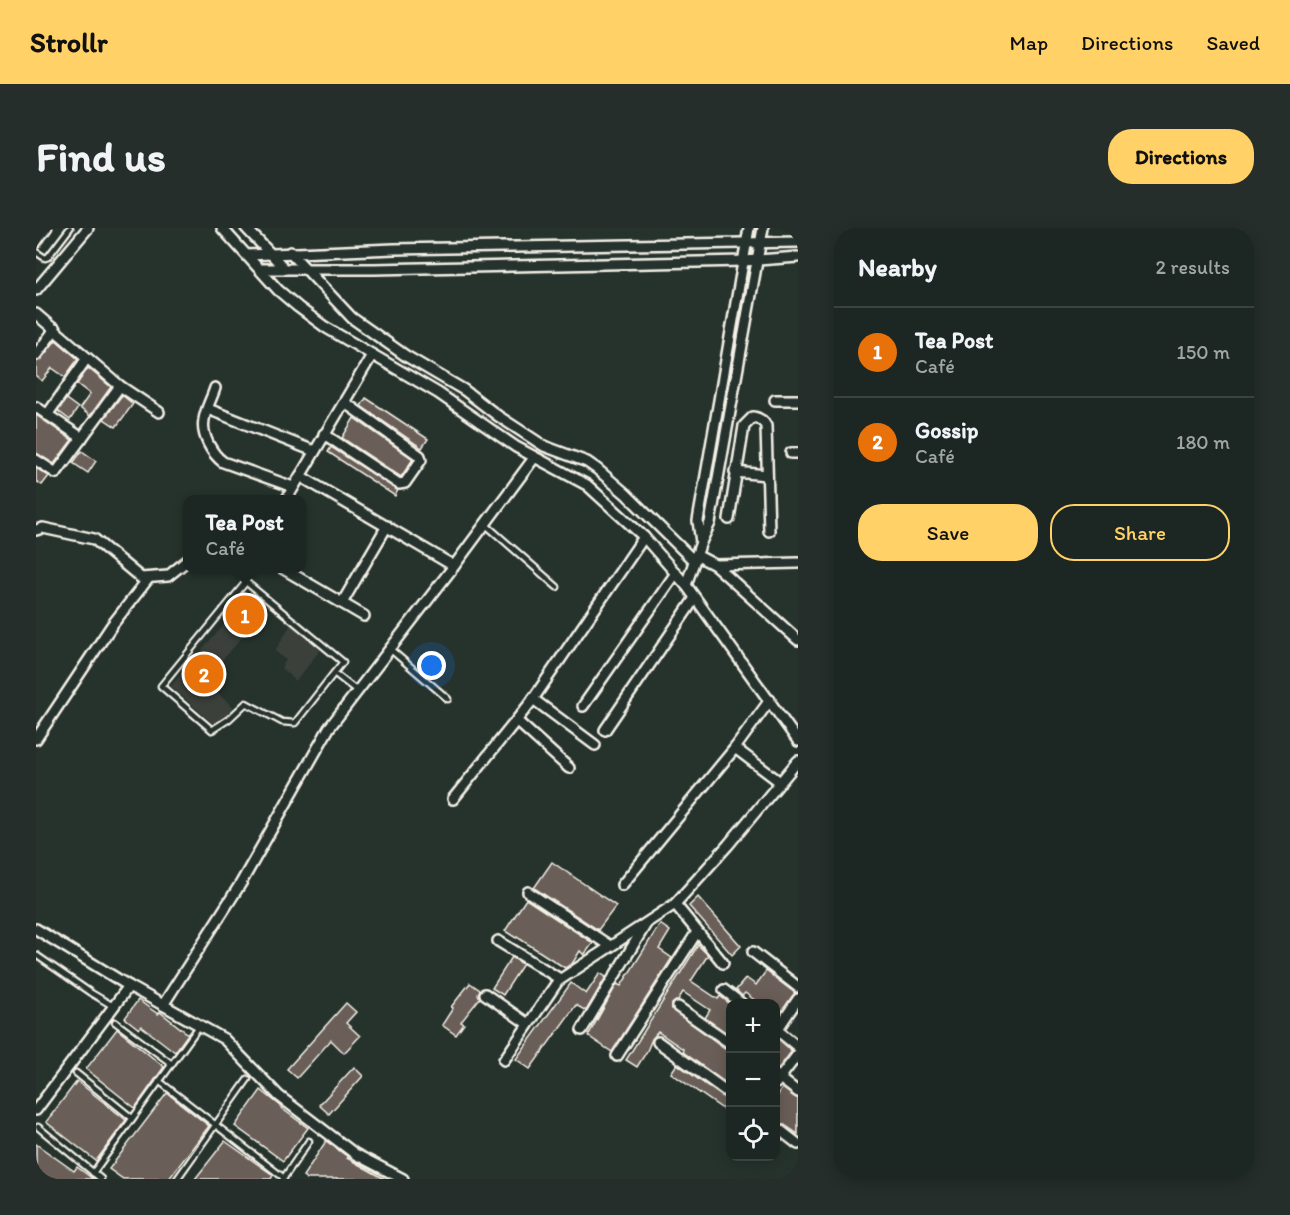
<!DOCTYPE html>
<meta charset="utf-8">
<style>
:root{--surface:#1c2622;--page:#252e2a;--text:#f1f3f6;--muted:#a0a5a5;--line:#3a4340;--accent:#ffd166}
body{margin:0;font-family:Itim,sans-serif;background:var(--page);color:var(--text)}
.controls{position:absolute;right:18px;bottom:18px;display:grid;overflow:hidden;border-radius:12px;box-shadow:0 3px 15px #0003}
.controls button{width:54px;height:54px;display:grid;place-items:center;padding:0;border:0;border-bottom:2px solid var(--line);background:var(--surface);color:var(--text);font:30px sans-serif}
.you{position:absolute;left:396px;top:438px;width:21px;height:21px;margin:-15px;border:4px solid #fff;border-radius:50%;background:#1a73e8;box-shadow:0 0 0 9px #1a73e833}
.badge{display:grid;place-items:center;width:39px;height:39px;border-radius:50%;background:var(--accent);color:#fff;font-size:20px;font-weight:700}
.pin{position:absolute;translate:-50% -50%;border:3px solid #fff;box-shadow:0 2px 6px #0006}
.popup{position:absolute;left:147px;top:267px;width:123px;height:78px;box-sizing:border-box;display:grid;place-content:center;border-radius:12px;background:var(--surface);filter:drop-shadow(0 2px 4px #0005);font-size:20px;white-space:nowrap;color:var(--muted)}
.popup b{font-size:22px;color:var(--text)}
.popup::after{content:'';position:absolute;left:50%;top:100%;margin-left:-12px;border:12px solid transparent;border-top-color:var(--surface)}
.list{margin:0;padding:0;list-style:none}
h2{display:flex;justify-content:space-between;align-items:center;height:78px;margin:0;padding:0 24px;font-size:26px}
h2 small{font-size:20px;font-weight:400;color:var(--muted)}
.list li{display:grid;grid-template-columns:39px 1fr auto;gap:18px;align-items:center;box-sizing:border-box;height:90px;padding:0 24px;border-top:2px solid var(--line)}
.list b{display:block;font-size:22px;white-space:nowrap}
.list p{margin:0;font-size:20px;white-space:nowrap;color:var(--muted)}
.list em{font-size:20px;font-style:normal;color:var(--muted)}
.actions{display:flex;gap:12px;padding:18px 24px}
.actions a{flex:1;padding:14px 0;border:2px solid var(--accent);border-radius:24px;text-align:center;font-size:21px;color:var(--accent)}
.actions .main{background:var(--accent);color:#111}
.icon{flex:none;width:33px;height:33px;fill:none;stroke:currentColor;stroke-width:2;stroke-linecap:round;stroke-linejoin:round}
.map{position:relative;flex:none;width:762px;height:951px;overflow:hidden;border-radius:24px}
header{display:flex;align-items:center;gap:36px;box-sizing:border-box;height:84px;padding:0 30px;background:var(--accent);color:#111}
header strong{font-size:28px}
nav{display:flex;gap:33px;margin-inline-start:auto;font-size:21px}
.intro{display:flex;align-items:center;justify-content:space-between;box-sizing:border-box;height:144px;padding:0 36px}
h1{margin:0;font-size:42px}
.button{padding:15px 27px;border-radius:24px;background:var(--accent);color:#111;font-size:21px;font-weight:700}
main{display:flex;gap:36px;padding:0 36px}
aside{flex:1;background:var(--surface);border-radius:24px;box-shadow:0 3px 15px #0003}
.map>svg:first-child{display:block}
.built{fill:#3b403a}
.building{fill:#6b5f59;stroke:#f4f1e8;stroke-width:1.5}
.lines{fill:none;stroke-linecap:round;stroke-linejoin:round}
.service-casing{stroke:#f4f1e8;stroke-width:9}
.minor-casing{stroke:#f4f1e8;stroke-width:14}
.service{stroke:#26332d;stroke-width:4.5}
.minor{stroke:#26332d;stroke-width:9}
</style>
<header>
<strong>Strollr</strong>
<nav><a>Map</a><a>Directions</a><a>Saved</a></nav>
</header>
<div class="intro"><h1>Find us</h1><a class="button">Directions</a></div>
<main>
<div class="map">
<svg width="762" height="951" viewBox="0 0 762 951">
<rect width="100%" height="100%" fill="#26332d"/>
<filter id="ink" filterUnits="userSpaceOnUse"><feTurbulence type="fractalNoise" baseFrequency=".0167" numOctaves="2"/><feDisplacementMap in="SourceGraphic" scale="12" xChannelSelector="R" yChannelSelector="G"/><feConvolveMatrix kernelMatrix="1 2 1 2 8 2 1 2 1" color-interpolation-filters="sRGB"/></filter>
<g filter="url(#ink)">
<g class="built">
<path d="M 214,367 L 231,381 L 168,453 L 199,481 L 182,500 L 135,458 Z"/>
<path d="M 255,396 L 284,422 L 260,453 L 245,440 L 250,432 L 239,423 Z"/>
</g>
<g class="building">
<path d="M 20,112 L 42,131 L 29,149 L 16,140 L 6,153 L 0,148 L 0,134 L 5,131 Z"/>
<path d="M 52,140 L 75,159 L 54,188 L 44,180 L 54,166 L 41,156 Z"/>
<path d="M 86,167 L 97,176 L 80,199 L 68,191 Z"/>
<path d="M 330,170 L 392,211 L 386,220 L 325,178 Z"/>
<path d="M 30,171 L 42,180 L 34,192 L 22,183 Z"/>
<path d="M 0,187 L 36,212 L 18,236 L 0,225 Z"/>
<path d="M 318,190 L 377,231 L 365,249 L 306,210 Z"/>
<path d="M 295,219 L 362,262 L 359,268 L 292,224 Z"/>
<path d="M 46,223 L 60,233 L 52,245 L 37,235 Z"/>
<path d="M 0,240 L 13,248 L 6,257 L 0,253 Z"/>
<path d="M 516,634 L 580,678 L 562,702 L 498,660 Z"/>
<path d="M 662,669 L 705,718 L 696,727 L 653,678 Z"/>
<path d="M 490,671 L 557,715 L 548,727 L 544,723 L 536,736 L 529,740 L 481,709 L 480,710 L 469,703 Z"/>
<path d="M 624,696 L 634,703 L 623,721 L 636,730 L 576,824 L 552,808 L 581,756 L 585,758 Z"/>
<path d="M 662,717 L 672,727 L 655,753 L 682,771 L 684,768 L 694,776 L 694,807 L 669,790 L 674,782 L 647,764 L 642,772 L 636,776 L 636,781 L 690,821 L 694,822 L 694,858 L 648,825 L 647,821 L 622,804 L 616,811 L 611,823 L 601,839 L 590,832 Z"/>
<path d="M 476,729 L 487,736 L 467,767 L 456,760 Z"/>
<path d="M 730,743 L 759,765 L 742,788 L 740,787 L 740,776 L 724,776 L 709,765 L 706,768 L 700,762 L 710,750 L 720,757 Z"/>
<path d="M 564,745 L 570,749 L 550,783 L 540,777 L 494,841 L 480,831 L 535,755 L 550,766 Z"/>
<path d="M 434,755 L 444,762 L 442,766 L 444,770 L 425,794 L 428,796 L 420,807 L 406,797 L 417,780 L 415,779 Z"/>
<path d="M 102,772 L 122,786 L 124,784 L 152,806 L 139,824 L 105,798 L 103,801 L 89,790 Z"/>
<path d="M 310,775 L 320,784 L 310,795 L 324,808 L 308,825 L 295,812 L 261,850 L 251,841 Z"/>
<path d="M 81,801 L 128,839 L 99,880 L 50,841 Z"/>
<path d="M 740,809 L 756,823 L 742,841 L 740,840 Z"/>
<path d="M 641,836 L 690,871 L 694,873 L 694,886 L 635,845 Z"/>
<path d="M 318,839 L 327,848 L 293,886 L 283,877 Z"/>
<path d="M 41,853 L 90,892 L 60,933 L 10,894 Z"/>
<path d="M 746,860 L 762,871 L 762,906 L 740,891 L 740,871 Z"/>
<path d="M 225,862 L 246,879 L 245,880 L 272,900 L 247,933 L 199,898 Z"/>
<path d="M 131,865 L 173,898 L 133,951 L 87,951 L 73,941 Z"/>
<path d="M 189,913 L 237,947 L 235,951 L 159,951 Z"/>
<path d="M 290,913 L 312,929 L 311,930 L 349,951 L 271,951 L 267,948 Z"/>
<path d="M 0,916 L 38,943 L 41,939 L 57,951 L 0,951 Z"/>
</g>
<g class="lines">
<g class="service-casing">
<g id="service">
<path d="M 0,18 L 13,0"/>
<path d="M 0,24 L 9,30 L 12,29 L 34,0"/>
<path d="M 449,296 L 521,359"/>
<path d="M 354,421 L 412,471"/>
<path d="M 298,445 L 307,434 L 210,354 L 125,458 L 176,502 L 193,491 L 210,475 L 246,494 L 259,495 L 298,445 L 321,463"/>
<path d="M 0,727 L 55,765 L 77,778"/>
<path d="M 79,794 L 136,836"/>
<path d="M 40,845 L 96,890"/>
<path d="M 123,853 L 248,950"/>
<path d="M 2,899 L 65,951"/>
<path d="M 57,945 L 164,797"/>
<path d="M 141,951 L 212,851"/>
<path d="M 247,951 L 273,913"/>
</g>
</g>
<g class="minor-casing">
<g id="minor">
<path d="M 186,0 L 242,62 L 262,79 L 289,99 L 402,165 L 480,219 L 551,257 L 608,309 L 650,357 L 762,513"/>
<path d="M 210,0 L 249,41"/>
<path d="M 254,24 L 316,90 L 370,128 L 428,162 L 462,188 L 508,218 L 551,234 L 561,241 L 590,266 L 658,333"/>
<path d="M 211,27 L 358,21 L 762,14"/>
<path d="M 224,41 L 338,41 L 708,33 L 762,29"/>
<path d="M 0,62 L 52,0"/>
<path d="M 0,86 L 84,158 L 123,184"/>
<path d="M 0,127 L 19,101"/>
<path d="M 179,160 C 176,170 169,182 168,192 C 165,207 176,226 187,234 L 257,259"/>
<path d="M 739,172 L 762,172"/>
<path d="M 0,179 L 46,210"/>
<path d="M 172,181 L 278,223"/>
<path d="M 11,187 L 51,130"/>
<path d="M 288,206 L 363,256 L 369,255 L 385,232 L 384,228 L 308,174"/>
<path d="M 755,225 L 762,225"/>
<path d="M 0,232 L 20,245 L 84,158"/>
<path d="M 699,244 L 731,247"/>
<path d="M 264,248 L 418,338"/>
<path d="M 250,272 L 336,127"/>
<path d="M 693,291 L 708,198 L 717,189 C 723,190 727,192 730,198 L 733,303"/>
<path d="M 0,302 L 7,300 L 58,311 L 105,350 L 132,348 L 152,332"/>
<path d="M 665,314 L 662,293 L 713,0"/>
<path d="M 660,327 L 679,337 L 762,412"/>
<path d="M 679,337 L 762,335"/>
<path d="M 246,340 L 328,388"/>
<path d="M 650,357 L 665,314 L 674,295 L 727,0"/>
<path d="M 306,375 L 351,298"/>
<path d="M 497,471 L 559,517"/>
<path d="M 547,478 L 640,345"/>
<path d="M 481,493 L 533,540"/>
<path d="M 569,502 L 659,370"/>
<path d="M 0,511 L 76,397 L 112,351"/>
<path d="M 699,520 L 744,554"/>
<path d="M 417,571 L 495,474 L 608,309"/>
<path d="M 586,657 L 699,520 L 734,472"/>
<path d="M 492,664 L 574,718"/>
<path d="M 639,676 L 687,735"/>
<path d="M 0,701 L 93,758 L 188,811 L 243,868 L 319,926 L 367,951"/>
<path d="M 462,713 L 524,751"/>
<path d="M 717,724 L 762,759"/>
<path d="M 688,762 L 706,776"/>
<path d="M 449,766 L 492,796"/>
<path d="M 127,777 L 205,655 L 293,500 L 418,338 L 498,230"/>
<path d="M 642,779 L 694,815"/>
<path d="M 740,801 L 762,819"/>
<path d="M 546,802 L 610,696"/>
<path d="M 741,802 L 762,771"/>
<path d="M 622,814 L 694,866"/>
<path d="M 581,828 L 661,704"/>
<path d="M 468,832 L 522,753 L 639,676 L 692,617 L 762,533"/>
<path d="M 740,847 L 762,864"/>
<path d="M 740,855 L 762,826"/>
<path d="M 0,882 L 93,758"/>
<path d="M 740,899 L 762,916"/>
</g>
</g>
<use href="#service" class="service"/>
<use href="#minor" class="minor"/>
</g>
</g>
</svg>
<div class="controls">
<button>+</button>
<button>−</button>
<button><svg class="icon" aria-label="locate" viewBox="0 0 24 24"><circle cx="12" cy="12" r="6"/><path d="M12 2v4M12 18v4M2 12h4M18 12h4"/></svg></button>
</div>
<div class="you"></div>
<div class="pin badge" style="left:209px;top:387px;background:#e8710a">1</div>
<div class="popup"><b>Tea Post</b>Café</div>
<div class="pin badge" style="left:168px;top:446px;background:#e8710a">2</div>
</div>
<aside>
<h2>Nearby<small>2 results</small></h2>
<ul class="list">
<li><span class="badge" style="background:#e8710a">1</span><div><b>Tea Post</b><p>Café</p></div><em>150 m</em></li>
<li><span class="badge" style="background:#e8710a">2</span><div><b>Gossip</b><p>Café</p></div><em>180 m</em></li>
</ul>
<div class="actions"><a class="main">Save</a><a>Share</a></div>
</aside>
</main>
